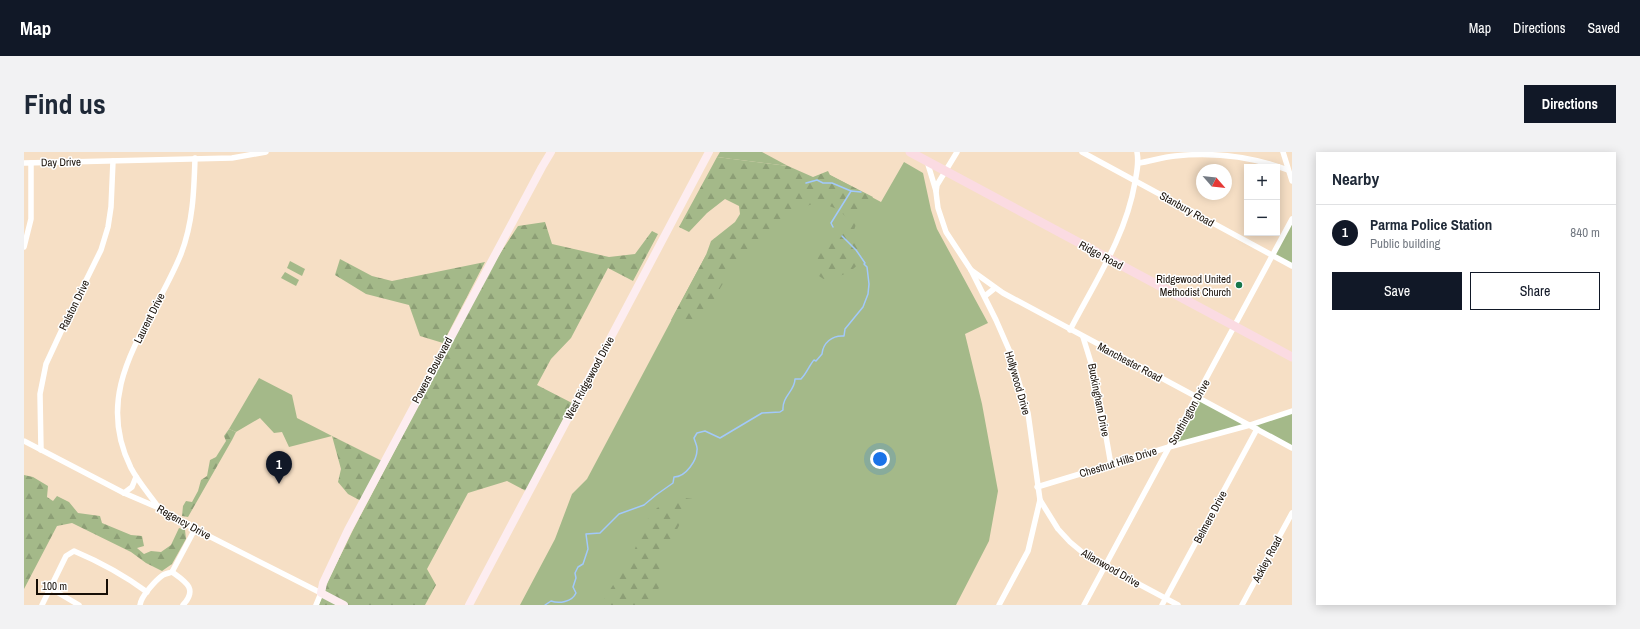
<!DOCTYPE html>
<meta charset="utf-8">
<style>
:root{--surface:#fff;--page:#f2f2f3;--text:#1f2937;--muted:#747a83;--line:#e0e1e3;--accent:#111827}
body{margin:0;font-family:"Archivo Narrow",sans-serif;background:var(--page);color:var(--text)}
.controls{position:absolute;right:12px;top:12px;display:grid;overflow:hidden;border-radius:0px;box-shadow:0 2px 10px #0003}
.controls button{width:36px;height:36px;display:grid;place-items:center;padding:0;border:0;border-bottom:1px solid var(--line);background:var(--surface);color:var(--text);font:20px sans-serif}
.compass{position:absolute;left:1172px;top:12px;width:36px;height:36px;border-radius:50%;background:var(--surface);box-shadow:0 2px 10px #0003;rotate:118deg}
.scale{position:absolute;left:12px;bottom:10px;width:72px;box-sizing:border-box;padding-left:4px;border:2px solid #160e06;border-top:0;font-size:11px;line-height:14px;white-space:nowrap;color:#160e06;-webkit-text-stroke:3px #fff;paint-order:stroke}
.you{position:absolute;left:856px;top:307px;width:14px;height:14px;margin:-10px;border:3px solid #fff;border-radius:50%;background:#1a73e8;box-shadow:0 0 0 6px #1a73e833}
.badge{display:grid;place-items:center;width:26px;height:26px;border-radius:50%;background:var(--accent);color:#fff;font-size:13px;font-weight:700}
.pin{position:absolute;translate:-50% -33px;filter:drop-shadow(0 1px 2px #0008)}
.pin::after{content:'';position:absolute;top:21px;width:14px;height:12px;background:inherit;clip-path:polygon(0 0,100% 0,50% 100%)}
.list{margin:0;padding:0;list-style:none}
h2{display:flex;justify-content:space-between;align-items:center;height:52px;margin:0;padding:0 16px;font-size:17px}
h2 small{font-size:13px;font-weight:400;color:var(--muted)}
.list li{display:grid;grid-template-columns:26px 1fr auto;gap:12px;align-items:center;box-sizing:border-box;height:56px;padding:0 16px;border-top:1px solid var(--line)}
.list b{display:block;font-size:15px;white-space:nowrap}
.list p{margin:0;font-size:13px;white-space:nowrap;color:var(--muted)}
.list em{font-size:13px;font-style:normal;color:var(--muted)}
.actions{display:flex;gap:8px;padding:12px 16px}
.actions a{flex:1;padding:9px 0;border:1px solid var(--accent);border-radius:0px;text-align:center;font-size:14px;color:var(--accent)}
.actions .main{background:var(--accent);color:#fff}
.map{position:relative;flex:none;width:1268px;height:453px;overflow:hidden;border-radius:0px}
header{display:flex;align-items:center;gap:24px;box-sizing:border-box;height:56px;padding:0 20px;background:var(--accent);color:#fff}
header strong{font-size:19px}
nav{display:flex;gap:22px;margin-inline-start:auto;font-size:14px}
.intro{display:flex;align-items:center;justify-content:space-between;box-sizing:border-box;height:96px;padding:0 24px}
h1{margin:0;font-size:28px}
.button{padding:10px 18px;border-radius:0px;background:var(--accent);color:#fff;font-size:14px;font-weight:700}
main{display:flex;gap:24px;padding:0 24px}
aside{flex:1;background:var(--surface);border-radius:0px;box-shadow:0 2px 10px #0003}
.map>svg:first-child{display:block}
.green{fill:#a4b989}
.forest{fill:url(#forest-firs)}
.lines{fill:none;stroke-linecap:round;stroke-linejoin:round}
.stream{stroke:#a2c9fb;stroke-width:1.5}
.street{stroke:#fff;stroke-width:5.5}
.secondary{stroke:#fdedf0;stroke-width:8}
.primary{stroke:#fbdbe2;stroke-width:9}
.poi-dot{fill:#17764b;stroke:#fff;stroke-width:1.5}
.labels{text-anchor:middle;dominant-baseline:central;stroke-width:3;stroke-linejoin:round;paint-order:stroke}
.street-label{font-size:11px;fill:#160e06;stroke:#fff}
.poi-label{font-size:11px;fill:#160e06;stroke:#fff;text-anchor:end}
</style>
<header>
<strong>Map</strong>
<nav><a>Map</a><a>Directions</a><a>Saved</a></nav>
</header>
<div class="intro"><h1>Find us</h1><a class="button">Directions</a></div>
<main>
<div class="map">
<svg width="1268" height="453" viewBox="0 0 1268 453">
<defs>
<pattern id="forest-firs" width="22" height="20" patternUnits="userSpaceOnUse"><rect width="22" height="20" fill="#a4b989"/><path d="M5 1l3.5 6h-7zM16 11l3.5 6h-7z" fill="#8c9e75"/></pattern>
</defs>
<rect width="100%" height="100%" fill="#f6dfc5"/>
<g class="green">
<path d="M 696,0 L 738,0 L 764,14 L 693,5 Z"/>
<path d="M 880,10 L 899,21 L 907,58 L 913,77 L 964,171 L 941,182 L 958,252 L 974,339 L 965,389 L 932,453 L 496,453 L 531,387 L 548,342 L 563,327 L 682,103 L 806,23 L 857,50 Z"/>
<path d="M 1268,67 L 1268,114 L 1248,103 Z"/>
<path d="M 266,109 L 281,117 L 278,124 L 263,116 Z"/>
<path d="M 261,120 L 275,128 L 272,134 L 257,126 Z"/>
<path d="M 235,226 L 268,243 L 273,266 L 308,284 L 265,295 L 258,280 L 250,281 L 236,266 L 212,280 L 205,277 Z"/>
<path d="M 1173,245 L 1226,273 L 1268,259 L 1268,296 L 1226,273 L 1145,295 Z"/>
</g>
<g class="forest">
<path d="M 693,5 L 764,14 L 789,25 L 804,19 L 806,23 L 849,45 L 834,67 L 830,78 L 841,99 C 833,120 821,123 801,128 L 795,124 L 793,103 L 823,79 L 825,70 C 824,68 822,64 820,63 C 814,56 798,50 789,52 C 762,58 719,105 702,127 C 694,138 689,153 679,163 C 673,169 655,171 647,168 L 682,103 L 687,89 L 711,70 L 716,62 L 715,54 L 701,47 L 683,61 L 665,80 L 655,75 Z"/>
<path d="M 521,70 L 528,92 L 585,105 L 611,102 L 628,79 L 634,82 L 609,129 L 584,116 L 547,186 L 527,207 L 513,233 L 548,251 L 502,339 L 483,329 L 444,341 L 403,417 L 412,433 L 401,453 L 295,453 L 304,429 L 329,378 L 466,117 L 494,74 Z"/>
<path d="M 316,107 L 348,124 L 368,129 L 461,110 L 419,191 L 396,184 L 385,153 L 342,142 L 311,123 Z"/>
<path d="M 205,277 L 212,280 L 208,288 L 164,365 L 158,364 L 159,354 L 162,349 L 168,350 L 174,339 L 177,328 L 183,324 L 186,308 L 192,305 L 202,289 L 200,284 Z"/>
<path d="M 308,284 L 358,309 L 337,349 L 324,342 L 314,330 L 317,317 Z"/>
<path d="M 0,323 L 9,325 L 24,334 L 23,345 L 29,349 L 33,344 L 45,350 L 54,361 L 76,364 L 78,371 L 107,383 L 118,384 L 120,394 L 113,396 L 120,402 L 127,399 L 137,400 L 147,393 L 155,376 L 161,378 L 162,387 L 148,412 L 138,419 L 122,411 L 107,400 L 48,371 L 33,374 L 0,437 Z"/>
<path d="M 654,345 L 669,347 L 638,406 L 635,436 L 619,453 L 576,453 L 608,404 L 622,369 L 633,356 Z"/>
</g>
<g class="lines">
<g class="stream">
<path d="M 782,31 L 793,28 L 799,31 L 808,31 L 827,39"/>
<path d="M 809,75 L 807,71 L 827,39 L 837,40"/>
<path d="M 521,453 L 527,449 C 535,452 548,450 552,441 L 549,435 L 552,426 L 551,421 L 554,415 L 559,412 L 564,397 L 562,382 L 576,381 L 595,362 L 620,353 L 632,343 L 649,331 L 650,325 C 662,325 673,308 673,298 C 674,295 671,290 670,286 L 673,281 L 681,279 L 696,286 L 738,261 L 756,260 L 759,258 C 758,244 771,239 771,227 L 777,227 C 783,221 786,212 790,208 L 792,209 L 798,202 C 799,191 808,183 820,184 L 821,177 L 839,155 L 844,142 L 845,132 L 843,115 L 840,112 L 841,111 L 832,98 L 818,84"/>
</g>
<g class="street">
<path d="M 933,0 L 913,33 L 912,40 L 914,56 L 922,80 L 947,118 L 972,168 L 986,200 L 1004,261 L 1016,348 L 1004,399 L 975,453"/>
<path d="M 1058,0 L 1268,114"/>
<path d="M 1259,0 L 1268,29"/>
<path d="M 903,9 L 912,39"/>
<path d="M 0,11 L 208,6 L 242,0"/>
<path d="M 1115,11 C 1127,9 1139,5 1151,4 C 1189,0 1229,5 1264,18"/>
<path d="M 0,95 L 7,67 L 7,11"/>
<path d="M 947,118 L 979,141 L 1268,296"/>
<path d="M 961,144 L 971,136"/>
<path d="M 1046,178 C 1071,130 1102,84 1111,30 C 1113,19 1115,11 1113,0"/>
<path d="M 1059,185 L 1072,227 L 1087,313"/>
<path d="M 0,289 L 100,341 L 135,356 L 171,377 L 297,441 L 292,453"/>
<path d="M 17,298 L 16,242 L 22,212 L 41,171 L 77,98 L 84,75 L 87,55 L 89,9"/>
<path d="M 1013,335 L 1145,295 L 1226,273 L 1268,259"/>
<path d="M 100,341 L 108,335 L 112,325"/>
<path d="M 1016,348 L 1034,377 L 1046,390 L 1064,405 L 1154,453"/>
<path d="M 135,356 C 126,343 115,331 107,316 C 66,234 128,174 157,102 C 169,71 170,39 171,6"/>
<path d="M 148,420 C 162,430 174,437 159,453"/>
<path d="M 26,436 L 55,453"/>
<path d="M 18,453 L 42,404 L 50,399 C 76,410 100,423 123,440"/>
<path d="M 116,453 C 117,444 132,428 139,423 C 141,422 145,421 148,420 L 171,377"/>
<path d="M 1060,453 L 1268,67"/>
<path d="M 1138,453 L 1233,277"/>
<path d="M 1218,453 L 1268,361"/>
</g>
<g class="secondary">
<path d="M 320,453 L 297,441 L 299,431 L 324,378 L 518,15 L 527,0"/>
<path d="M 445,453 L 685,0"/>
</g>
<path class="primary" d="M 886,0 L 1268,205"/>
</g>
<circle class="poi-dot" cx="1215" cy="133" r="4"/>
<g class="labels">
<g class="street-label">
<text transform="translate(37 10) rotate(-1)">Day Drive</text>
<text transform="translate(1163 57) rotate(29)">Stanbury Road</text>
<text transform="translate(1077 103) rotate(28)">Ridge Road</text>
<text transform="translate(50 153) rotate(-64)">Ralston Drive</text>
<text transform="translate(125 166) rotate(-63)">Laurent Drive</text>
<text transform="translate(1106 210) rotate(28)">Manchester Road</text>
<text transform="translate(408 218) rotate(-62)">Powers Boulevard</text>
<text transform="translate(565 226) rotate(-62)">West Ridgewood Drive</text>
<text transform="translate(994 231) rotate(74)">Hollywood Drive</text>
<text transform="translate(1075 248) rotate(79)">Buckingham Drive</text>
<text transform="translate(1165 260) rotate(-61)">Southington Drive</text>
<text transform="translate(1094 310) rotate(-17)">Chestnut Hills Drive</text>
<text transform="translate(1186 365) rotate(-62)">Belmere Drive</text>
<text transform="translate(160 370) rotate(29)">Regency Drive</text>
<text transform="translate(1243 407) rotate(-62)">Ackley Road</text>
<text transform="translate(1087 416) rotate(30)">Allanwood Drive</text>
</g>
<g class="poi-label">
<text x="1207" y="127">Ridgewood United<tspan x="1207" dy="13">Methodist Church</tspan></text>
</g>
</g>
</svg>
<div class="controls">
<button>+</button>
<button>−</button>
</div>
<svg class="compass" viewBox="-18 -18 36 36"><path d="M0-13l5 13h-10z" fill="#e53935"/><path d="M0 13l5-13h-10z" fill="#747a83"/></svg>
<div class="scale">100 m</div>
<div class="you"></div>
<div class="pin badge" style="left:255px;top:332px">1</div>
</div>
<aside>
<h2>Nearby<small></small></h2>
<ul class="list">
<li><span class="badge">1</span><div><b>Parma Police Station</b><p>Public building</p></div><em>840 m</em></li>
</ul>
<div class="actions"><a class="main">Save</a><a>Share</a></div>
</aside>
</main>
